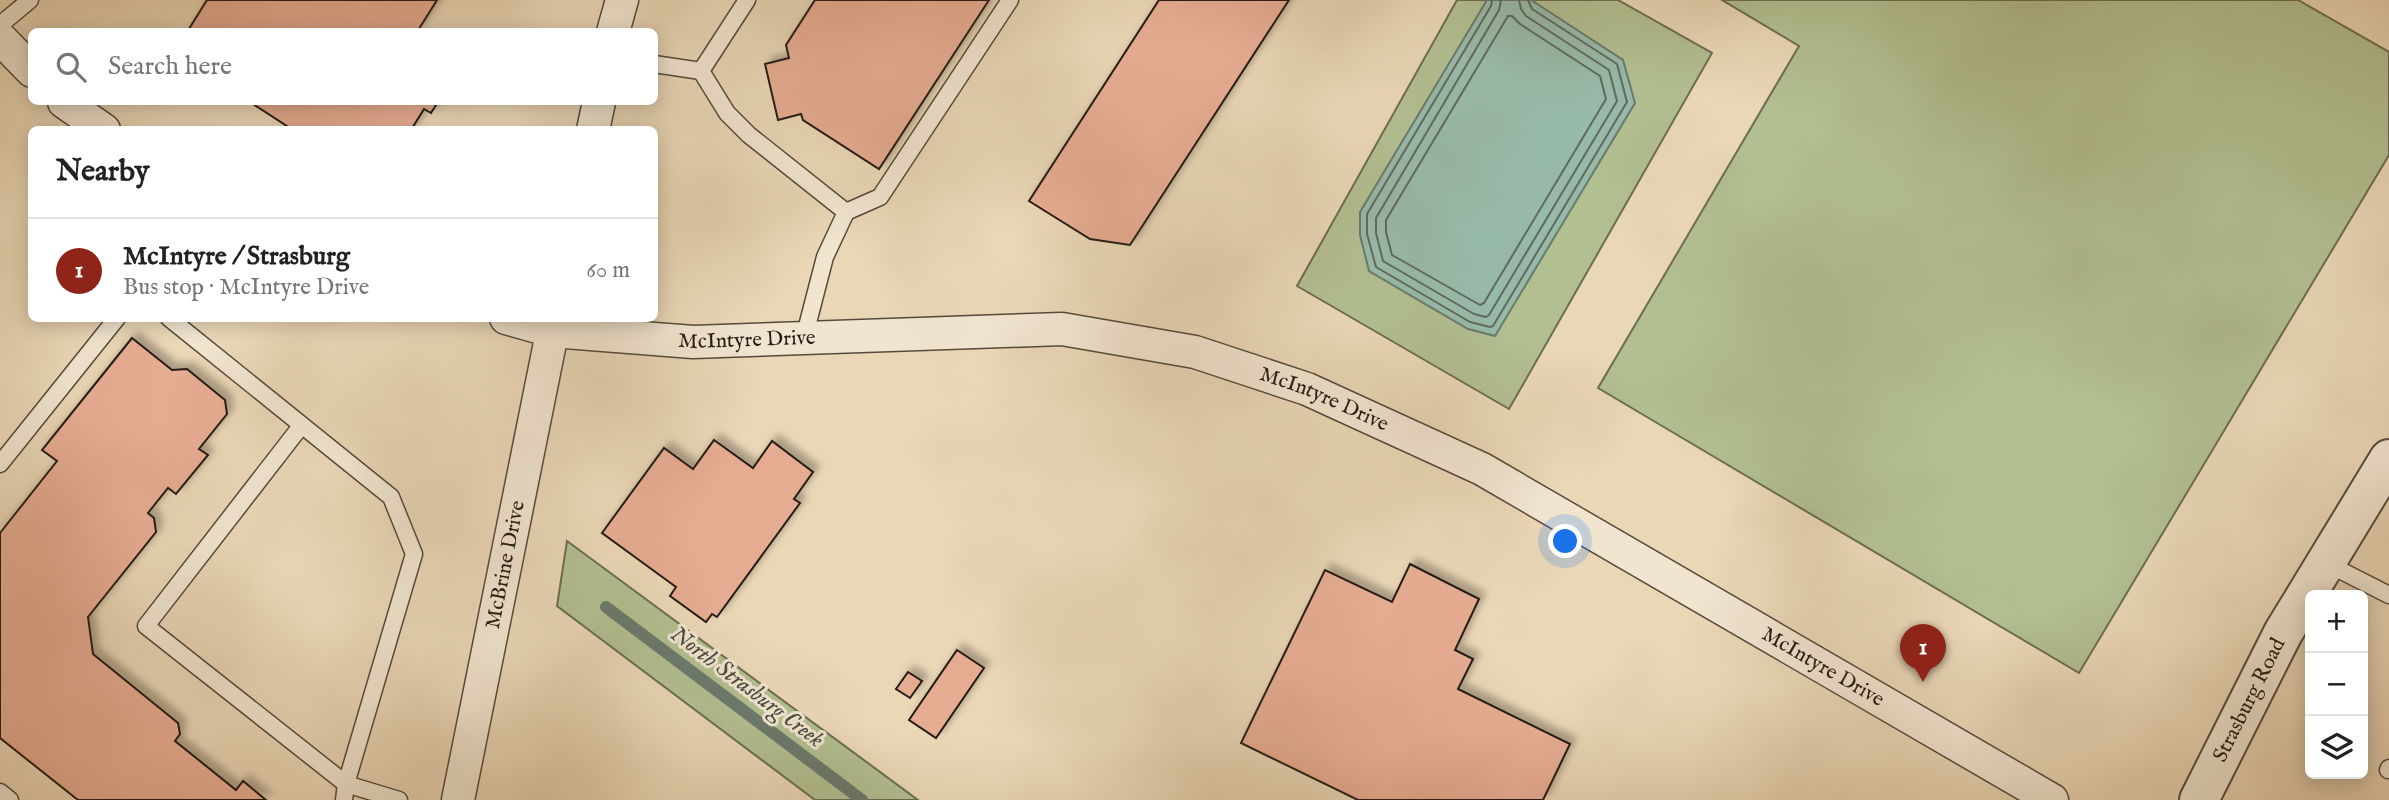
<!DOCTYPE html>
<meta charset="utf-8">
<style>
:root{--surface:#fff;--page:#f2f2f2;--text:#222;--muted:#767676;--line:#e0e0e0;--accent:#8f2418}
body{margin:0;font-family:"IM FELL English",serif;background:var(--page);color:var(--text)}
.controls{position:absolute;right:21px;bottom:21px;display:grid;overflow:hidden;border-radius:10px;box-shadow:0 4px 18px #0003}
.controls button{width:63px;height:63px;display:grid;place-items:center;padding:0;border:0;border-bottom:2px solid var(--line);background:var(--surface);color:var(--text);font:35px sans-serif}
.you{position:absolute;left:1566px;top:542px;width:24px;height:24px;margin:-18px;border:5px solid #fff;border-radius:50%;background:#1a73e8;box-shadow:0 0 0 10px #1a73e833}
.badge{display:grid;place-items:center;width:46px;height:46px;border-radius:50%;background:var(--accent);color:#fff;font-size:23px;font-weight:700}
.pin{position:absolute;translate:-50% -58px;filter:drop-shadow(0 2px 4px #0008)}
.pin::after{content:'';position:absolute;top:37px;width:24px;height:21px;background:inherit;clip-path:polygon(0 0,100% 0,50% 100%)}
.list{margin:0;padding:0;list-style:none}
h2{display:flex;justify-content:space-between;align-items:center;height:91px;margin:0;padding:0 28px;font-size:30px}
h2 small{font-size:23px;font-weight:400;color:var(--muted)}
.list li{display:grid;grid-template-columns:46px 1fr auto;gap:21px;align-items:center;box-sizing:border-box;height:105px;padding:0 28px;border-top:2px solid var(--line)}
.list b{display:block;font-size:26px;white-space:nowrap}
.list p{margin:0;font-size:23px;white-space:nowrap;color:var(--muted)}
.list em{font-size:23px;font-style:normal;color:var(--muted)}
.icon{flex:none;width:38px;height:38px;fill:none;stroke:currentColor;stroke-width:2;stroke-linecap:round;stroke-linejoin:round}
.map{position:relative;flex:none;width:2389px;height:800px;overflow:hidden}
.search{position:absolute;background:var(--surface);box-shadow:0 4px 18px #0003;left:28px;top:28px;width:630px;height:77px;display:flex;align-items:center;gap:18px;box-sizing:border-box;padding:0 24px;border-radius:10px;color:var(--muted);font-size:26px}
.panel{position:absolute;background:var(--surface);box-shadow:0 4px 18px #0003;left:28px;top:126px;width:630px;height:196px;border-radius:10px}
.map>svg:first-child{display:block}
.green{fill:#b2bf91;stroke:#6c6d52;stroke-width:2}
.water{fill:#98baa9;stroke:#6a7a6d;stroke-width:2}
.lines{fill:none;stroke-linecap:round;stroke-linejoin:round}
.shore{stroke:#5e6a5e;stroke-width:2}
.stream{stroke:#6a7a6d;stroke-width:12}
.building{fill:#e6ac92;stroke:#251b14;stroke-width:2;filter:url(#shadow)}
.service-casing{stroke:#564a3c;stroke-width:19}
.minor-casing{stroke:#564a3c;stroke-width:35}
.tertiary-casing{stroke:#564a3c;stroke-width:42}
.service{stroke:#f1e5d0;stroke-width:16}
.minor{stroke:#f1e5d0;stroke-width:32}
.tertiary{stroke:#f1e5d0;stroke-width:38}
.labels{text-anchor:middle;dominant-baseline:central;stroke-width:6;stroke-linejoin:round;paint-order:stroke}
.street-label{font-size:21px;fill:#251b14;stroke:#f1e5d0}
.water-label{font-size:23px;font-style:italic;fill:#484b41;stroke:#f1e5d0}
</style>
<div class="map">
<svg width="2389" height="800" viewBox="0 0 2389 800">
<defs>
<filter id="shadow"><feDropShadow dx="6" dy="-6" stdDeviation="3.5" flood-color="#0004"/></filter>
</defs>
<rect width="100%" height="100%" fill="#ead7b6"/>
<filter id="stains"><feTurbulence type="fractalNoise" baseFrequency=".00286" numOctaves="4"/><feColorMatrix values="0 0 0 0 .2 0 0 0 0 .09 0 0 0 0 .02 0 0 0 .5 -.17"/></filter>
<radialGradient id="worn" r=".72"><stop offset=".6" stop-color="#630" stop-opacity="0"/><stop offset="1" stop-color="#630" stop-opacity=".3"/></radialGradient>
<g class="green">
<path d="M 1457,0 L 1618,0 L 1712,53 L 1509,409 L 1297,286 Z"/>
<path d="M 1722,0 L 2298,0 L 2389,52 L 2389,155 L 2079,673 L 1598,388 L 1799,46 Z"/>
<path d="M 567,541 L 918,800 L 815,800 L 557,606 Z"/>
</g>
<path class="water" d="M 1487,0 L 1531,0 L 1623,60 L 1635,103 L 1495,336 L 1468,329 L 1369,271 L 1360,235 L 1360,212 Z"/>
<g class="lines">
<g class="shore">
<path d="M 1492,0 L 1491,6 L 1367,214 L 1367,234 L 1376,267 L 1470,322 L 1490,327 L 1493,326 L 1627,102 L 1617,64 L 1532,9 L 1528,0"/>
<path d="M 1501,0 L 1499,10 L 1376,218 L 1376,233 L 1383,261 L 1474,314 L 1486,317 L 1489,315 L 1617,101 L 1609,70 L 1526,16 L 1521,9 L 1519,0"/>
<path d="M 1508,16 L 1512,16 L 1520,24 L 1600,76 L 1606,99 L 1484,303 L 1480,305 L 1392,255 L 1386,232 L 1386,220 Z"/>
</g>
<path class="stream" d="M 606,607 L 862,800"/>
</g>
<g class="building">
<path d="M 207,0 L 437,0 L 417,32 L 187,32 Z"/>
<path d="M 815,0 L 989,0 L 879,169 L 803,120 L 801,114 L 778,120 L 765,64 L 789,58 L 786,45 Z"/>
<path d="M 1159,0 L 1289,0 L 1130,245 L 1090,239 L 1029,201 Z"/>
<path d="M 250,102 L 438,102 L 431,113 L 424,109 L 411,130 L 293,130 Z"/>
<path d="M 132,338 L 172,370 L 187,369 L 225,400 L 227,414 L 199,449 L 208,455 L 176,494 L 168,488 L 148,513 L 154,518 L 156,532 L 88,617 L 93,654 L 178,723 L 180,734 L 175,741 L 236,790 L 243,781 L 266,800 L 78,800 L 0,738 L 0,533 L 57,461 L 42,450 Z"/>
<path d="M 714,440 L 753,468 L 772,441 L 813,472 L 794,499 L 800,503 L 717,617 L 712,614 L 706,622 L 670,596 L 676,587 L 602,533 L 664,448 L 693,469 Z"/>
<path d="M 1410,564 L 1479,599 L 1455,650 L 1473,659 L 1458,689 L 1570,744 L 1543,800 L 1358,800 L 1241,743 L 1325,570 L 1392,602 Z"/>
<path d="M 957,650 L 984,668 L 936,738 L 909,720 Z"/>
<path d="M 908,672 L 922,681 L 910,698 L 896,689 Z"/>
</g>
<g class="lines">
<g class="service-casing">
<g id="service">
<path d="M 0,25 L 30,0"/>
<path d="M 654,64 L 701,71 L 747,0"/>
<path d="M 701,71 L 727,113 L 749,135 L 846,212 L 880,197 L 1010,0"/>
<path d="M 169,318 L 391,497 L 414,554 L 346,784 L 344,800"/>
<path d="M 804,338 L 825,257 L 846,212"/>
<path d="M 301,426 L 146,626 L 346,784 L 399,800"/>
<path d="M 0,464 L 117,318"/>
<path d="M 2326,563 L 2389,595"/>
<path d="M 2388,770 L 2389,768"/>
<path d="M 0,792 L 10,800"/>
</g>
</g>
<g class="minor-casing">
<g id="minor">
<path d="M 613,32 L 622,0"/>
<path d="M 0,38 L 32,71"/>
<path d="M 64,102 L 104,130"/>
<path d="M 593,130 L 599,102"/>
<path id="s1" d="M 506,318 L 552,331 L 693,342 L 1062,329 L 1195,352 L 1307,389 L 1482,469 L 2052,800"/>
<path id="s2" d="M 458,800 L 555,318"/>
</g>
</g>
<g class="tertiary-casing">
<g id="tertiary">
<path id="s3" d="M 2199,800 L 2283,633 L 2389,459"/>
</g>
</g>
<use href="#service" class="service"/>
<use href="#minor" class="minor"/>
<use href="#tertiary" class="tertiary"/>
</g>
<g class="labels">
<g class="street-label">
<text stroke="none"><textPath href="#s1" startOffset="243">McIntyre Drive</textPath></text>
<text stroke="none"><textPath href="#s1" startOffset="831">McIntyre Drive</textPath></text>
<text stroke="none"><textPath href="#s2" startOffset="240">McBrine Drive</textPath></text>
<text stroke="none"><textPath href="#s1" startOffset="1398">McIntyre Drive</textPath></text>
<text stroke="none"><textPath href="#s3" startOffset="112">Strasburg Road</textPath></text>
</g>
<g class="water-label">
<text transform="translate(747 687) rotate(37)">North Strasburg Creek</text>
</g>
</g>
<rect width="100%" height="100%" filter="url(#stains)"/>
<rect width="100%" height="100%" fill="url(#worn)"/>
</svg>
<div class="controls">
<button>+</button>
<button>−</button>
<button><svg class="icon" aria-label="layers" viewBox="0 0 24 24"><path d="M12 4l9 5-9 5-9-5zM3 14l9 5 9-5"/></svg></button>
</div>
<div class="you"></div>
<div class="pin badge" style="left:1923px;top:682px">1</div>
<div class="search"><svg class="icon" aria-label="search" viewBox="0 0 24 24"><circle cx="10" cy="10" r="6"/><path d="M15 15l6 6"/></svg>Search here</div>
<section class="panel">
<h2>Nearby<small></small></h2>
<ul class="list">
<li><span class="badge">1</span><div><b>McIntyre / Strasburg</b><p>Bus stop · McIntyre Drive</p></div><em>60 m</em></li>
</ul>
</section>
</div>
